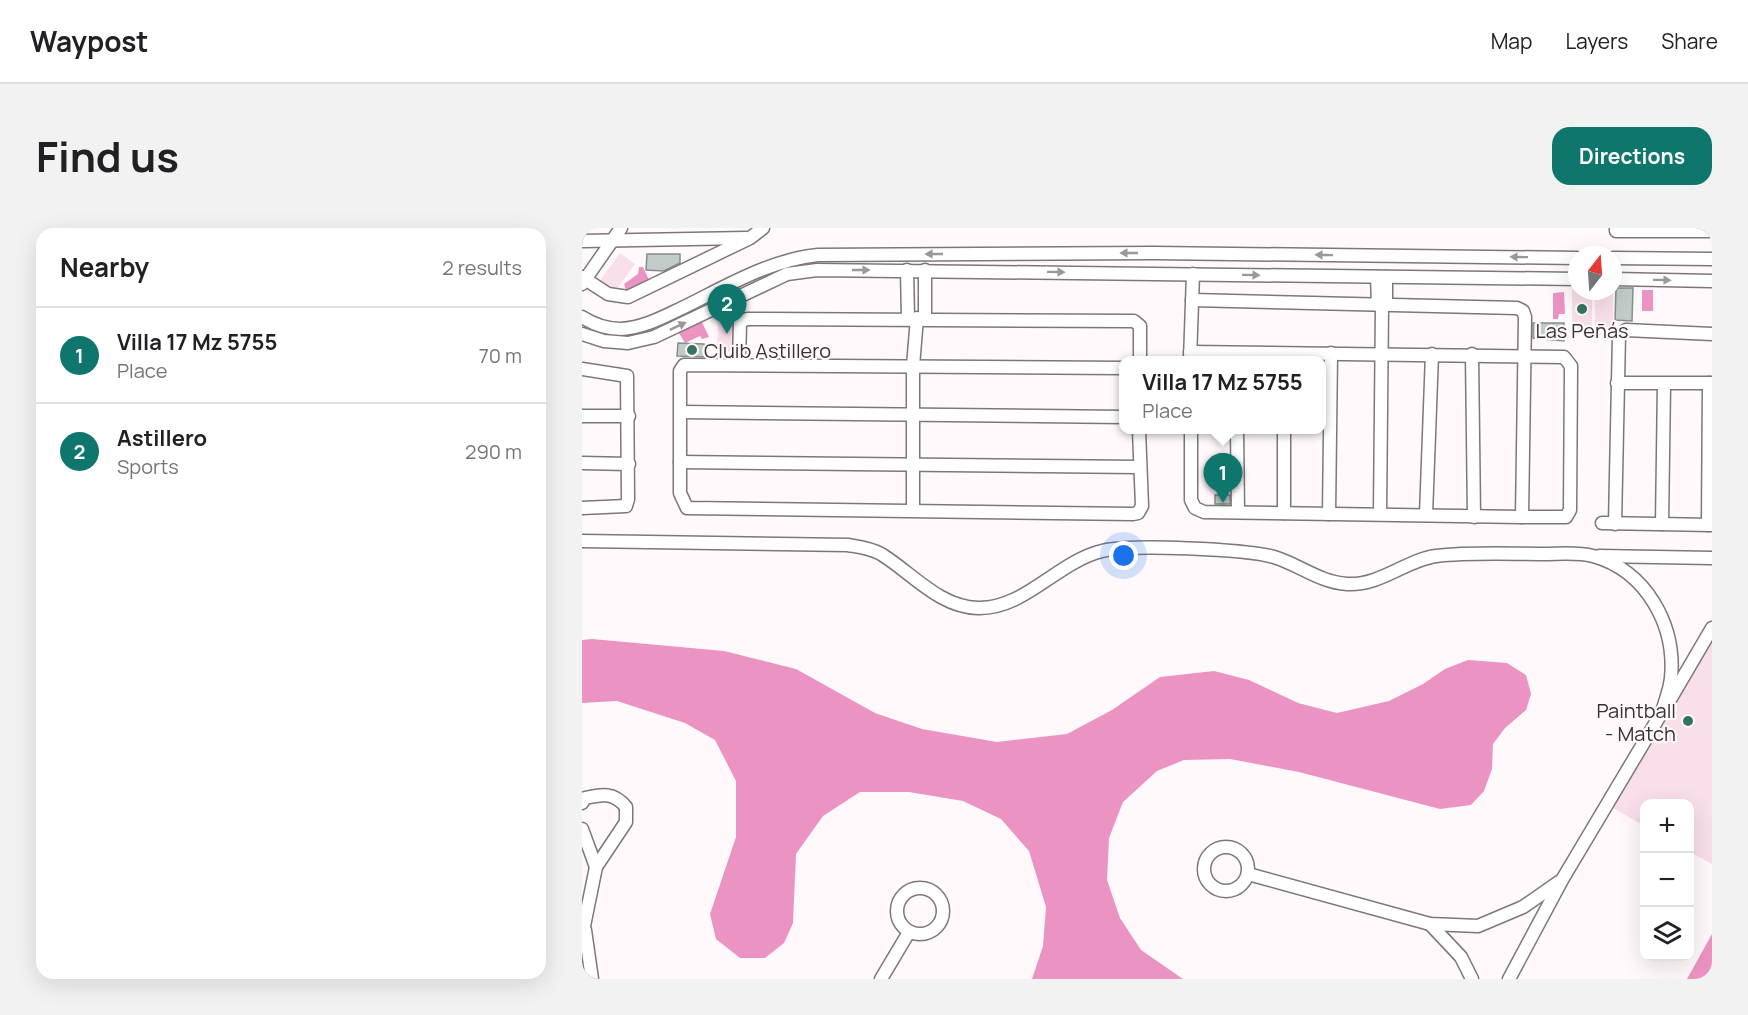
<!DOCTYPE html>
<meta charset="utf-8">
<style>
:root{--surface:#fff;--page:#f2f2f2;--text:#202124;--muted:#757577;--line:#e0e0e0;--accent:#0f766e}
body{margin:0;font-family:Manrope,sans-serif;background:var(--page);color:var(--text)}
.controls{position:absolute;right:18px;bottom:18px;display:grid;overflow:hidden;border-radius:12px;box-shadow:0 6px 24px #0002}
.controls button{width:54px;height:54px;display:grid;place-items:center;padding:0;border:0;border-bottom:2px solid var(--line);background:var(--surface);color:var(--text);font:30px sans-serif}
.compass{position:absolute;left:986px;top:18px;width:54px;height:54px;border-radius:50%;background:var(--surface);box-shadow:0 6px 24px #0002;rotate:17deg}
.you{position:absolute;left:542px;top:328px;width:21px;height:21px;margin:-15px;border:4px solid #fff;border-radius:50%;background:#1a73e8;box-shadow:0 0 0 9px #1a73e833}
.badge{display:grid;place-items:center;width:39px;height:39px;border-radius:50%;background:var(--accent);color:#fff;font-size:20px;font-weight:700}
.pin{position:absolute;translate:-50% -50px;filter:drop-shadow(0 2px 3px #0008)}
.pin::after{content:'';position:absolute;top:32px;width:21px;height:18px;background:inherit;clip-path:polygon(0 0,100% 0,50% 100%)}
.popup{position:absolute;left:537px;top:128px;width:207px;height:78px;box-sizing:border-box;display:grid;place-content:center;border-radius:12px;background:var(--surface);filter:drop-shadow(0 2px 4px #0005);font-size:20px;white-space:nowrap;color:var(--muted)}
.popup b{font-size:22px;color:var(--text)}
.popup::after{content:'';position:absolute;left:50%;top:100%;margin-left:-12px;border:12px solid transparent;border-top-color:var(--surface)}
.list{margin:0;padding:0;list-style:none}
h2{display:flex;justify-content:space-between;align-items:center;height:78px;margin:0;padding:0 24px;font-size:26px}
h2 small{font-size:20px;font-weight:400;color:var(--muted)}
.list li{display:grid;grid-template-columns:39px 1fr auto;gap:18px;align-items:center;box-sizing:border-box;height:96px;padding:0 24px;border-top:2px solid var(--line)}
.list b{display:block;font-size:22px;white-space:nowrap}
.list p{margin:0;font-size:20px;white-space:nowrap;color:var(--muted)}
.list em{font-size:20px;font-style:normal;color:var(--muted)}
.icon{flex:none;width:33px;height:33px;fill:none;stroke:currentColor;stroke-width:2;stroke-linecap:round;stroke-linejoin:round}
.map{position:relative;flex:none;width:1130px;height:751px;overflow:hidden;border-radius:18px}
header{display:flex;align-items:center;gap:36px;box-sizing:border-box;height:84px;padding:0 30px;background:var(--surface);border-bottom:2px solid var(--line)}
header strong{font-size:28px}
nav{display:flex;gap:33px;margin-inline-start:auto;font-size:21px}
.intro{display:flex;align-items:center;justify-content:space-between;box-sizing:border-box;height:144px;padding:0 36px}
h1{margin:0;font-size:42px}
.button{padding:15px 27px;border-radius:18px;background:var(--accent);color:#fff;font-size:21px;font-weight:700}
main{display:flex;gap:36px;padding:0 36px}
aside{flex:1;background:var(--surface);border-radius:18px;box-shadow:0 6px 24px #0002}
.map>svg:first-child{display:block}
.green{fill:#f9dfec}
.water{fill:#eb93c3}
.building{fill:#c2cbc7;stroke:#858e8b;stroke-width:1.5}
.lines{fill:none;stroke-linecap:round;stroke-linejoin:round}
.minor-casing{stroke:#7e767a;stroke-width:15}
.minor{stroke:#fff;stroke-width:12}
.oneway{fill:#9a999a}
.poi-dot{fill:#377460;stroke:#fff9fc;stroke-width:2}
.labels{text-anchor:middle;dominant-baseline:central;stroke-width:4.5;stroke-linejoin:round;paint-order:stroke}
.poi-label{font-size:20px;fill:#363335;stroke:#fff9fc}
</style>
<header>
<strong>Waypost</strong>
<nav><a>Map</a><a>Layers</a><a>Share</a></nav>
</header>
<div class="intro"><h1>Find us</h1><a class="button">Directions</a></div>
<main>
<aside>
<h2>Nearby<small>2 results</small></h2>
<ul class="list">
<li><span class="badge">1</span><div><b>Villa 17 Mz 5755</b><p>Place</p></div><em>70 m</em></li>
<li><span class="badge">2</span><div><b>Astillero</b><p>Sports</p></div><em>290 m</em></li>
</ul>
</aside>
<div class="map">
<svg width="1130" height="751" viewBox="0 0 1130 751">
<rect width="100%" height="100%" fill="#fff9fc"/>
<g class="green">
<path d="M 38,25 L 53,36 L 32,65 L 17,54 Z"/>
<path d="M 990,61 L 1010,63 L 1010,100 L 990,100 Z"/>
<rect x="1013" y="63" width="18" height="36"/>
<path d="M 136,88 L 155,89 L 155,124 L 135,124 Z"/>
<path d="M 1130,411 L 1130,636 L 1108,624 L 1108,576 L 1062,576 L 1062,598 L 1031,580 Z"/>
</g>
<g class="water">
<path d="M 57,39 L 61,39 L 68,54 L 45,65 L 42,56 L 56,46 Z"/>
<rect x="1060" y="62" width="11" height="21"/>
<path d="M 982,64 L 983,86 L 977,86 L 976,91 L 971,91 L 971,65 Z"/>
<path d="M 120,94 L 127,109 L 120,111 L 118,108 L 103,115 L 97,105 Z"/>
<path d="M 10,411 L 142,423 L 214,441 L 293,485 L 340,501 L 415,514 L 485,506 L 530,482 L 578,449 L 632,443 L 667,452 L 716,475 L 755,485 L 807,473 L 841,456 L 863,441 L 886,432 L 925,435 L 944,447 L 949,466 L 944,482 L 923,500 L 911,516 L 910,541 L 902,563 L 889,577 L 858,581 L 717,544 L 648,531 L 602,532 L 575,543 L 541,574 L 527,610 L 525,652 L 538,690 L 559,722 L 601,751 L 450,751 L 461,718 L 464,679 L 447,623 L 419,591 L 381,573 L 327,564 L 278,564 L 241,588 L 214,626 L 211,695 L 202,715 L 183,730 L 158,730 L 134,711 L 128,686 L 154,609 L 154,553 L 133,512 L 103,495 L 35,473 L 0,475 L 0,412 Z"/>
<path d="M 1130,706 L 1130,751 L 1105,751 Z"/>
</g>
<g class="building">
<path d="M 65,26 L 98,26 L 98,35 L 82,43 L 64,42 Z"/>
<path d="M 1034,60 L 1051,60 L 1050,93 L 1033,92 Z"/>
<path d="M 951,95 L 982,95 L 982,113 L 951,110 Z"/>
<path d="M 96,115 L 122,116 L 127,129 L 95,128 Z"/>
<rect x="633" y="267" width="15" height="9"/>
</g>
<g class="lines">
<g class="minor-casing">
<g id="minor">
<path d="M 1034,0 L 1034,3 L 1130,3"/>
<path d="M 0,13 L 164,10"/>
<path d="M 1031,30 L 1130,31"/>
<path d="M 325,42 L 326,90"/>
<path d="M 343,42 L 343,91"/>
<path d="M 0,49 L 26,66 L 46,69 L 168,10 L 181,0"/>
<path d="M 795,49 L 796,77"/>
<path d="M 804,49 L 804,77"/>
<path d="M 1031,51 L 1130,53"/>
<path d="M 0,56 L 39,0"/>
<path d="M 610,72 L 935,80 L 941,83 L 943,89 L 940,289"/>
<path d="M 0,89 C 11,96 26,101 39,101 C 61,100 81,89 100,80 C 143,59 187,32 236,27 L 572,25 L 995,30"/>
<path d="M 0,106 L 22,113 L 46,115 L 72,109 L 205,46 L 235,42 L 995,51"/>
<path d="M 608,124 L 982,129 L 989,138 L 988,282 L 984,289 L 940,289 L 622,284 L 613,280 L 609,272 L 609,202"/>
<path d="M 890,126 L 892,289"/>
<path d="M 608,132 L 611,46"/>
<path d="M 157,137 L 158,94 L 165,91 L 552,93 L 558,98 L 558,132"/>
<path d="M 542,140 L 102,137 L 98,143 L 98,265 L 105,280 L 551,286 L 556,285 L 560,278 L 557,202"/>
<path d="M 0,141 L 45,148 L 46,271 L 44,278 L 0,280"/>
<path d="M 1035,155 L 1130,155"/>
<path d="M 99,184 L 542,189"/>
<path d="M 0,188 L 47,188"/>
<path d="M 655,202 L 656,284"/>
<path d="M 98,234 L 557,239"/>
<path d="M 0,235 L 47,236"/>
<path d="M 331,282 L 331,138 L 335,90"/>
<path d="M 702,285 L 702,202"/>
<path d="M 747,286 L 749,125"/>
<path d="M 798,286 L 800,77"/>
<path d="M 844,287 L 850,126"/>
<path d="M 1020,295 L 1130,297"/>
<path d="M 1033,296 L 1037,107 L 1044,102 L 1130,106"/>
<path d="M 1080,296 L 1082,156"/>
<path d="M 1126,297 L 1127,155"/>
<path d="M 0,313 L 266,317 C 277,319 288,320 299,326 C 330,345 357,379 396,380 C 443,381 475,334 520,323 C 549,316 663,321 692,329 C 718,337 737,354 765,356 C 798,358 824,332 854,328 C 889,324 926,326 962,326 C 977,326 996,324 1011,328 C 1065,343 1094,398 1089,450 C 1088,461 1083,473 1080,484 L 980,652 L 927,751"/>
<path d="M 1017,328 L 1130,330"/>
<path d="M 1089,470 L 1130,400"/>
<path d="M 0,575 L 3,570 C 20,566 32,564 44,579 L 44,594 L 14,639 L 0,708"/>
<path d="M 0,601 L 14,639"/>
<circle cx="644" cy="641" r="22"/>
<path d="M 666,646 L 848,696 L 896,698 L 941,679 L 977,654"/>
<circle cx="338" cy="683" r="23"/>
<path d="M 848,696 L 879,729 L 890,751"/>
<path d="M 3,702 L 10,751"/>
<path d="M 299,751 L 327,704"/>
</g>
</g>
<use href="#minor" class="minor"/>
</g>
<defs><path id="oneway-solid" d="M-6-.8H1V-3.2L6.5 0L1 3.2V.8H-6Z" transform="scale(1.5)"/></defs>
<g class="oneway">
<use href="#oneway-solid" transform="translate(547 25) rotate(180)"/>
<use href="#oneway-solid" transform="translate(352 26) rotate(180)"/>
<use href="#oneway-solid" transform="translate(742 27) rotate(-179)"/>
<use href="#oneway-solid" transform="translate(937 29) rotate(-179)"/>
<use href="#oneway-solid" transform="translate(279 42)"/>
<use href="#oneway-solid" transform="translate(474 44) rotate(1)"/>
<use href="#oneway-solid" transform="translate(669 47) rotate(1)"/>
<use href="#oneway-solid" transform="translate(1080 52) rotate(1)"/>
<use href="#oneway-solid" transform="translate(96 98) rotate(-25)"/>
</g>
<g class="poi-dot">
<circle cx="1000" cy="81" r="6"/>
<circle cx="110" cy="122" r="6"/>
<circle cx="1106" cy="493" r="6"/>
</g>
<g class="labels">
<g class="poi-label">
<text x="1000" y="102">Las Peñás</text>
<text x="122" y="122" text-anchor="start">Cluib Astillero</text>
<text x="1094" y="482" text-anchor="end">Paintball<tspan x="1094" dy="23">- Match</tspan></text>
</g>
</g>
</svg>
<div class="controls">
<button>+</button>
<button>−</button>
<button><svg class="icon" aria-label="layers" viewBox="0 0 24 24"><path d="M12 4l9 5-9 5-9-5zM3 14l9 5 9-5"/></svg></button>
</div>
<svg class="compass" viewBox="-18 -18 36 36"><path d="M0-13l5 13h-10z" fill="#e53935"/><path d="M0 13l5-13h-10z" fill="#757577"/></svg>
<div class="you"></div>
<div class="pin badge" style="left:641px;top:275px">1</div>
<div class="popup"><b>Villa 17 Mz 5755</b>Place</div>
<div class="pin badge" style="left:145px;top:106px">2</div>
</div>
</main>
